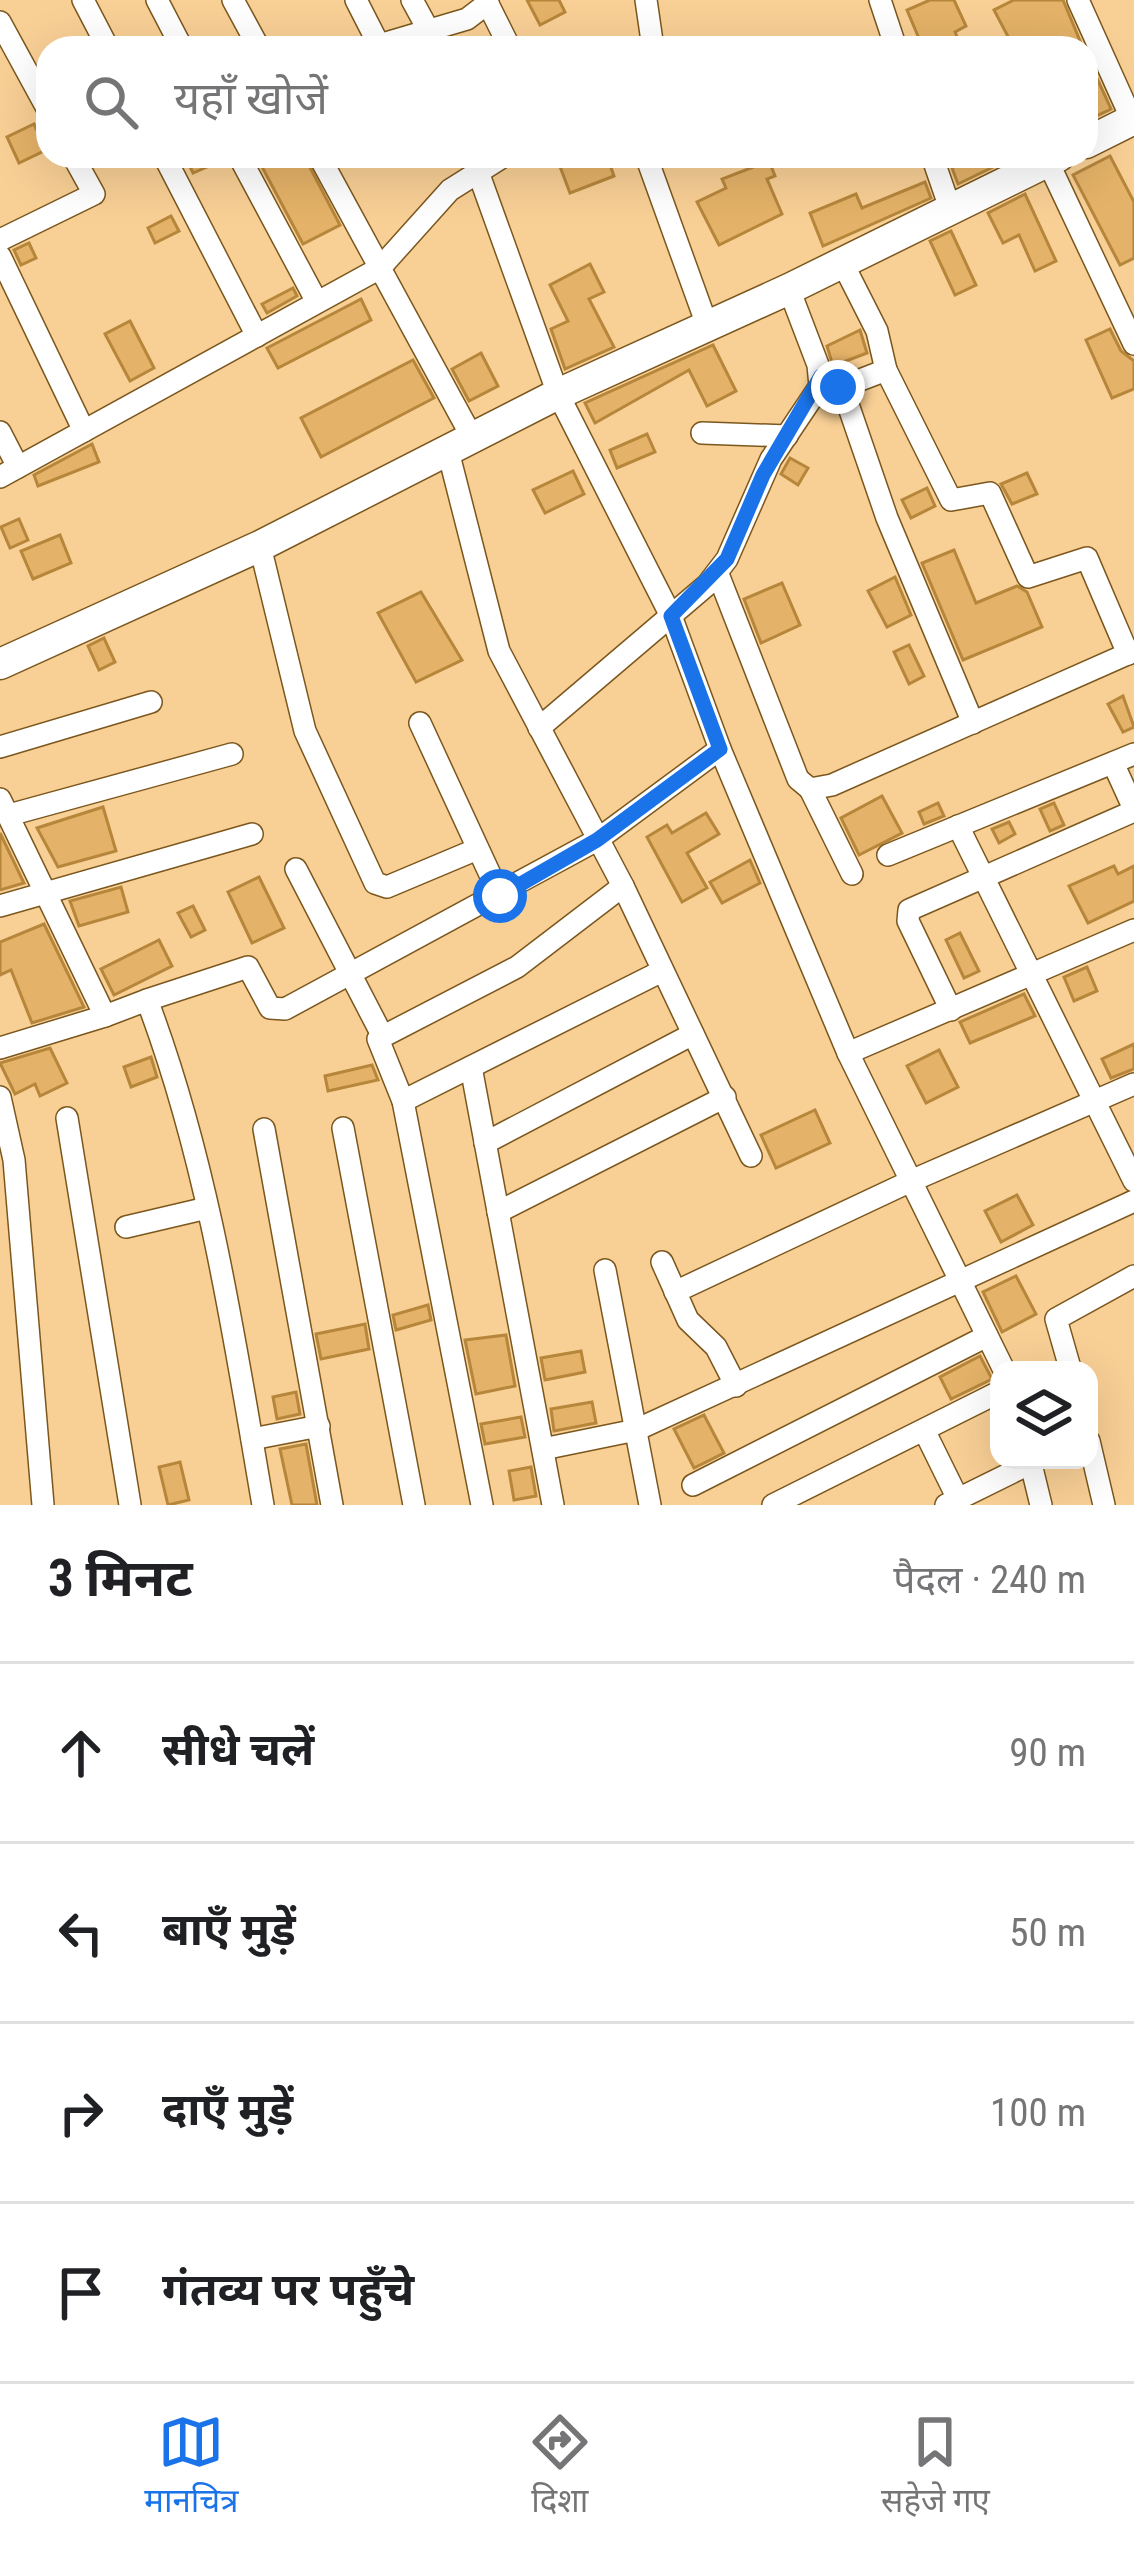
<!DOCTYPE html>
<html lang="hi">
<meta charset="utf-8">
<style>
:root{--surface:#fff;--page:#f6f6f6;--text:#202124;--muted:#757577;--line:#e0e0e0;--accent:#1a73e8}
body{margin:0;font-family:"Roboto Condensed","Noto Sans Devanagari",sans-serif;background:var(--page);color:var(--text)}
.controls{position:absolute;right:36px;bottom:36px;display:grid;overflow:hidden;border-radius:24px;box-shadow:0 12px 48px #0002}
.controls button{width:108px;height:108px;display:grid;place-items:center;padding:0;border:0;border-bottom:3px solid var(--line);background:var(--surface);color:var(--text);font:60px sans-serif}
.stop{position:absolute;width:36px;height:36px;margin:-27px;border:9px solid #1a73e8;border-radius:50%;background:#fff}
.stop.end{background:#1a73e8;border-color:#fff;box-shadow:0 3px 12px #0008}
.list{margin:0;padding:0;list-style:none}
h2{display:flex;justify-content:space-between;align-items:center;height:156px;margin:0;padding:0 48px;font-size:51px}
h2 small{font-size:39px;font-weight:400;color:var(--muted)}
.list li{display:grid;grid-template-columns:78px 1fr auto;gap:36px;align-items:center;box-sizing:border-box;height:180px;padding:0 48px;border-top:3px solid var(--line)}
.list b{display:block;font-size:45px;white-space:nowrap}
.list em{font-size:39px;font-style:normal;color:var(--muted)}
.icon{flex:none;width:66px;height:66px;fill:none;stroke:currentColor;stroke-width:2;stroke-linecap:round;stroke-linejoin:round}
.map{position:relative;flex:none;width:1134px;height:1505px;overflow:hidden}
.search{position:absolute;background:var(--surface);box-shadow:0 12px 48px #0002;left:36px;right:36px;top:36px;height:132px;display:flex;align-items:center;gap:30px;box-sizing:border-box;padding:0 42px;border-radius:36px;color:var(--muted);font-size:45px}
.sheet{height:876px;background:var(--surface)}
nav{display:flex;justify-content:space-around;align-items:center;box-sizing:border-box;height:168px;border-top:3px solid var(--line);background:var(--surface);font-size:33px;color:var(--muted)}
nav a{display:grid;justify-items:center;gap:6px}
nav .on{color:var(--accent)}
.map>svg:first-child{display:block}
.building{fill:#e4b268;stroke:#b6863b;stroke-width:3}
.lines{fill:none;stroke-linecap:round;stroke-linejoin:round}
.street-casing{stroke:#7b571d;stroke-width:24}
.secondary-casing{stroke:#7b571d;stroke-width:33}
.street{stroke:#fff;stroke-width:21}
.secondary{stroke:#fff;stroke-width:30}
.route{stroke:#1a73e8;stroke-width:15}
</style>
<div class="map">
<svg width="1134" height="1505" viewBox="0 0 1134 1505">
<rect width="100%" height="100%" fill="#f8cf95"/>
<g class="building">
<path d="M 527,0 L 559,0 L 565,12 L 540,25 Z"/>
<path d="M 930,0 L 954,0 L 966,26 L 955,32 L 962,48 L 923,48 L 907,10 Z"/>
<path d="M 1014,0 L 1063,0 L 1083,48 L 1014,48 L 994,10 Z"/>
<path d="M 1086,54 L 1111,109 L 1086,121 Z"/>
<path d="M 34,124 L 46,150 L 19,163 L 7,137 Z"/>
<path d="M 185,156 L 224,156 L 225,159 L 193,173 Z"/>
<path d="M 273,156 L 304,156 L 340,225 L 303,244 L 260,163 Z"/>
<path d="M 556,156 L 607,156 L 614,176 L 570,193 Z"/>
<path d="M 975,156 L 988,156 L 993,167 L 958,184 L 952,168 Z"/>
<path d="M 1110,156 L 1134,202 L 1134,258 L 1120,265 L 1073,175 Z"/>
<path d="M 769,161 L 775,176 L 767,179 L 782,214 L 719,245 L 697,202 L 726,188 L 722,179 Z"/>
<path d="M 925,182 L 931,198 L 823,246 L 810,213 L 856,194 L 862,208 Z"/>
<path d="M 1025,194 L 1056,261 L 1035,271 L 1019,235 L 1003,243 L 988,213 Z"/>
<path d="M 171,216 L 179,231 L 155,243 L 148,228 Z"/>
<path d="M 951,231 L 976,285 L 955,295 L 930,241 Z"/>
<path d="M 29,243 L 36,258 L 21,265 L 14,250 Z"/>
<path d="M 590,264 L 604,292 L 589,299 L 614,347 L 565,369 L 551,329 L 568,321 L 550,285 Z"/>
<path d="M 293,288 L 297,296 L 267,313 L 262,304 Z"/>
<path d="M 361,299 L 371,320 L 278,368 L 267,348 Z"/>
<path d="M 130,321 L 154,368 L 130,381 L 105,334 Z"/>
<path d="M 1110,329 L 1121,351 L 1134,361 L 1134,389 L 1112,398 L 1086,340 Z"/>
<path d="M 860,330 L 867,353 L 833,366 L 827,346 Z"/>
<path d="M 713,345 L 736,391 L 707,406 L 689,370 L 595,423 L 585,403 Z"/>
<path d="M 481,353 L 498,386 L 469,401 L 452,369 Z"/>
<path d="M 413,360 L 434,398 L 321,457 L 301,418 Z"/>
<path d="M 647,434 L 655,452 L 617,468 L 610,450 Z"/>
<path d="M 92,444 L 99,462 L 38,486 L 34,475 Z"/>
<path d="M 790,458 L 808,468 L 798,485 L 781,474 Z"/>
<path d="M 573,471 L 584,494 L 545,513 L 533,490 Z"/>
<path d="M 1027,473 L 1037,494 L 1012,504 L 1001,484 Z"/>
<path d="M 927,488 L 935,506 L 911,518 L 902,500 Z"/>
<path d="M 19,519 L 28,540 L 10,548 L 1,527 Z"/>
<path d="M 60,535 L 71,563 L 33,579 L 21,551 Z"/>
<path d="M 954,550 L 976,603 L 1017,586 L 1027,592 L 1042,627 L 963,660 L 922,563 Z"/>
<path d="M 895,577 L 911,615 L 887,627 L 868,591 Z"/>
<path d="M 782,583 L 800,625 L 761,643 L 744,599 Z"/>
<path d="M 421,592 L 462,660 L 416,682 L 378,613 Z"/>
<path d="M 104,638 L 115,662 L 99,670 L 88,646 Z"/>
<path d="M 909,645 L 924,676 L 909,684 L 894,652 Z"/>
<path d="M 1123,696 L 1134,727 L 1123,732 L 1108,704 Z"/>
<path d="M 882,796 L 902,833 L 859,855 L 841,818 Z"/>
<path d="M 938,803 L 944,816 L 924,824 L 919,812 Z"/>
<path d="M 1054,803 L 1064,825 L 1050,831 L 1040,809 Z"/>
<path d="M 103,807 L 116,851 L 58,867 L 37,828 Z"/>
<path d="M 706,813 L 719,834 L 687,853 L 707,888 L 682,902 L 647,837 L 667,825 L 672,833 Z"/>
<path d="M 1009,822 L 1015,834 L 999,843 L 992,829 Z"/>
<path d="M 0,833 L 24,883 L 0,890 Z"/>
<path d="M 750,860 L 760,883 L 722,903 L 710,882 Z"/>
<path d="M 1114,866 L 1118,874 L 1134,866 L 1134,901 L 1088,923 L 1069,886 Z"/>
<path d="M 259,877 L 284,928 L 252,943 L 228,892 Z"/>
<path d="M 121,887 L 128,912 L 79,926 L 70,901 Z"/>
<path d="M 193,906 L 205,930 L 191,937 L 178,913 Z"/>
<path d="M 44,924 L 84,1007 L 32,1023 L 11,970 L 0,975 L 0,942 Z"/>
<path d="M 960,933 L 979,971 L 964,978 L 946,940 Z"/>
<path d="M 159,940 L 172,966 L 114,995 L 101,969 Z"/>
<path d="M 1087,967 L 1097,991 L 1074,1001 L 1064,977 Z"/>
<path d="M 1024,994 L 1035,1016 L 970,1043 L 960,1022 Z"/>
<path d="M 1134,1044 L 1134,1069 L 1111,1078 L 1102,1059 Z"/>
<path d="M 50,1048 L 67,1083 L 40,1096 L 35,1084 L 15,1094 L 0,1063 Z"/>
<path d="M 939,1050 L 958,1087 L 926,1103 L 907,1066 Z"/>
<path d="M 151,1057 L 157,1077 L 131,1087 L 124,1067 Z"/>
<path d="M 372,1065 L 378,1080 L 328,1091 L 325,1076 Z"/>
<path d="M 815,1110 L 830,1143 L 776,1168 L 761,1135 Z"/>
<path d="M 1017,1195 L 1033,1225 L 1001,1242 L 985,1211 Z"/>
<path d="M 1016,1276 L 1036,1314 L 1002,1332 L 983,1292 Z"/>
<path d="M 428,1305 L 431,1320 L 396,1330 L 393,1315 Z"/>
<path d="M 365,1324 L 369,1349 L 321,1359 L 316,1334 Z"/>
<path d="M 506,1335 L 515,1386 L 476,1394 L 465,1340 Z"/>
<path d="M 581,1351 L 585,1372 L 545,1380 L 541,1358 Z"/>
<path d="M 980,1356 L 992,1379 L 951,1399 L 940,1377 Z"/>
<path d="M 296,1392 L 300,1414 L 277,1419 L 273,1397 Z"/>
<path d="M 592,1402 L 596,1423 L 554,1431 L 551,1409 Z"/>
<path d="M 704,1415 L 724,1453 L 694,1468 L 674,1429 Z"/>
<path d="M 521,1417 L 525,1437 L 485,1444 L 481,1424 Z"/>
<path d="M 306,1444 L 317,1505 L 292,1505 L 280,1449 Z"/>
<path d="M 180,1462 L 189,1500 L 168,1505 L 159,1467 Z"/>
<path d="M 531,1467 L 536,1496 L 514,1500 L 509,1471 Z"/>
</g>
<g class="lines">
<g class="street-casing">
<g id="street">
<path d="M 83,0 L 108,48"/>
<path d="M 157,0 L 182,48"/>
<path d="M 233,0 L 259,48"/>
<path d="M 356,0 L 379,45 L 467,19 L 488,3"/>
<path d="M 412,0 L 430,33"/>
<path d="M 486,0 L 510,48"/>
<path d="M 646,0 L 653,48"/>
<path d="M 880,0 L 896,48"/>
<path d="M 1078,0 L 1132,120"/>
<path d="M 0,22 L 48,110"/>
<path d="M 164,156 L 257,336"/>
<path d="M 239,156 L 317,302"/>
<path d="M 319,156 L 473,439"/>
<path d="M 646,156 L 707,325"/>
<path d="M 932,156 L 950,208"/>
<path d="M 1048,162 L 1134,344"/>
<path d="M 477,169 L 558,394 L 671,616 L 720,749 L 848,1053 L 911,1181 L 1134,1084"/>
<path d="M 0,240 L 94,194 L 73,156"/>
<path d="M 0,256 L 84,431"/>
<path d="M 842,262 L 877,331 L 886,370"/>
<path d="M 821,377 L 842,387 L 886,370 L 951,500 L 990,493 L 1028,577 L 1087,558 L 1128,654"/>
<path d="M 842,387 L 887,518 L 973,723"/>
<path d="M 0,432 L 18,467"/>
<path d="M 702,433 L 787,436"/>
<path d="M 448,451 L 499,651 L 623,886 L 751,1156"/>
<path d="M 0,477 L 380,268 L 450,190 L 504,156"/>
<path d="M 260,546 L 305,731 L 375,883 L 387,887 L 475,850"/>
<path d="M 718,574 L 798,779 L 810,789 L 832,785 L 1134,651"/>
<path d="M 420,723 L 500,896"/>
<path d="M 539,728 L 707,585 L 727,559 L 771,459 L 820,386 L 818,365 L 789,289"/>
<path d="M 0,747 L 151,702"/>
<path d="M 1113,763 L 1134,809"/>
<path d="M 810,789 L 852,874"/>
<path d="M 0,799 L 105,1016 L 0,1048"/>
<path d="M 9,815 L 232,754"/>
<path d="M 958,826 L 1134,1181"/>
<path d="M 888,855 L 1134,754"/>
<path d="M 296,869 L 382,1035"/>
<path d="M 0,906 L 252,834"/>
<path d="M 147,1000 L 248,967 L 270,1008 L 285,1009 L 597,840 L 720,749"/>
<path d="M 951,1010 L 908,921 L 909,910 L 1134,811"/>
<path d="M 105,1016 L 147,1000 C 208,1161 234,1336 263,1505"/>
<path d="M 848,1053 L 1134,930"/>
<path d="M 471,1067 L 553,1505"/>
<path d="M 0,1097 L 14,1160 L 43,1505"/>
<path d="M 403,1101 L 662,971"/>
<path d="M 67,1118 L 130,1505"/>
<path d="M 343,1128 L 414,1505"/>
<path d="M 264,1129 L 332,1505"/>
<path d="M 485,1143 L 693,1034"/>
<path d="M 498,1212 L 725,1097"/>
<path d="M 126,1227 L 207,1208"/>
<path d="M 662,1262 L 688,1320 L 716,1347 L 736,1386"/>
<path d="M 605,1270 L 650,1505"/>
<path d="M 675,1292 L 911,1181 L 1004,1370"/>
<path d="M 1070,1368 L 1056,1319 L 1134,1276"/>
<path d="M 924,1430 L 958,1499"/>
<path d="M 252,1439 L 319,1426"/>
<path d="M 1089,1441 L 1104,1505"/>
<path d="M 543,1449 L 636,1430 L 1134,1201"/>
<path d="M 1030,1460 L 1041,1505"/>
<path d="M 693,1485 L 987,1336"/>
<path d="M 482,1505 L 403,1101 L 378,1039 L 517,967 L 623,886"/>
<path d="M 773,1505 L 999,1392"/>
<path d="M 946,1505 L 1031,1463"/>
</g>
</g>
<g class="secondary-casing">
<g id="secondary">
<path d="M 1086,143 L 1134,119"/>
<path d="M 0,664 L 260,546 L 558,394 L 789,289 L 1059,156"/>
</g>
</g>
<use href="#street" class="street"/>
<use href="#secondary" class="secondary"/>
</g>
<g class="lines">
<path class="route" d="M 500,896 L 597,840 L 720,749 L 671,616 L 727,559 L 763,475 L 821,376 L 838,387"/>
</g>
</svg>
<div class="controls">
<button><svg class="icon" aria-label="layers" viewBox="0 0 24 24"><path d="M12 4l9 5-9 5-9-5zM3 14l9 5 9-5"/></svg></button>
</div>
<div class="stop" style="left:500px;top:896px"></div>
<div class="stop end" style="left:838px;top:387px"></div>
<div class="search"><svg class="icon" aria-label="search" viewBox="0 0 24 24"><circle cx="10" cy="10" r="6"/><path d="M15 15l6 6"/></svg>यहाँ खोजें</div>
</div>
<section class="sheet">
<h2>3 मिनट<small>पैदल · 240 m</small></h2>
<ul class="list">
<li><svg class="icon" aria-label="ahead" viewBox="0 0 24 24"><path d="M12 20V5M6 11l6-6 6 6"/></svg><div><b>सीधे चलें</b></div><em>90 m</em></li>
<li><svg class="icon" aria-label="left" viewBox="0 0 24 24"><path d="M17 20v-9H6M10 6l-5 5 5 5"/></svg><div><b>बाएँ मुड़ें</b></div><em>50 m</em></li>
<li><svg class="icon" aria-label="right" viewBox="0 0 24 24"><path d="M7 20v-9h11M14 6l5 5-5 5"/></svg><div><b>दाएँ मुड़ें</b></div><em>100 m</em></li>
<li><svg class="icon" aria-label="arrive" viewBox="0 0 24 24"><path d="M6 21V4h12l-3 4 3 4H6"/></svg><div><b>गंतव्य पर पहुँचे</b></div></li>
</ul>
</section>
<nav>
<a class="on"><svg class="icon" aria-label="map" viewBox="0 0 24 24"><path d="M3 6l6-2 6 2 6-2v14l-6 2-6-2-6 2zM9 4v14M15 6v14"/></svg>मानचित्र</a>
<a><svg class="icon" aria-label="directions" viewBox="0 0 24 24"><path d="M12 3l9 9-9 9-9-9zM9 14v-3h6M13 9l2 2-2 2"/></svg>दिशा</a>
<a><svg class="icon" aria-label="saved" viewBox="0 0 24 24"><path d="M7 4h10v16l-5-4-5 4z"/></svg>सहेजे गए</a>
</nav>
